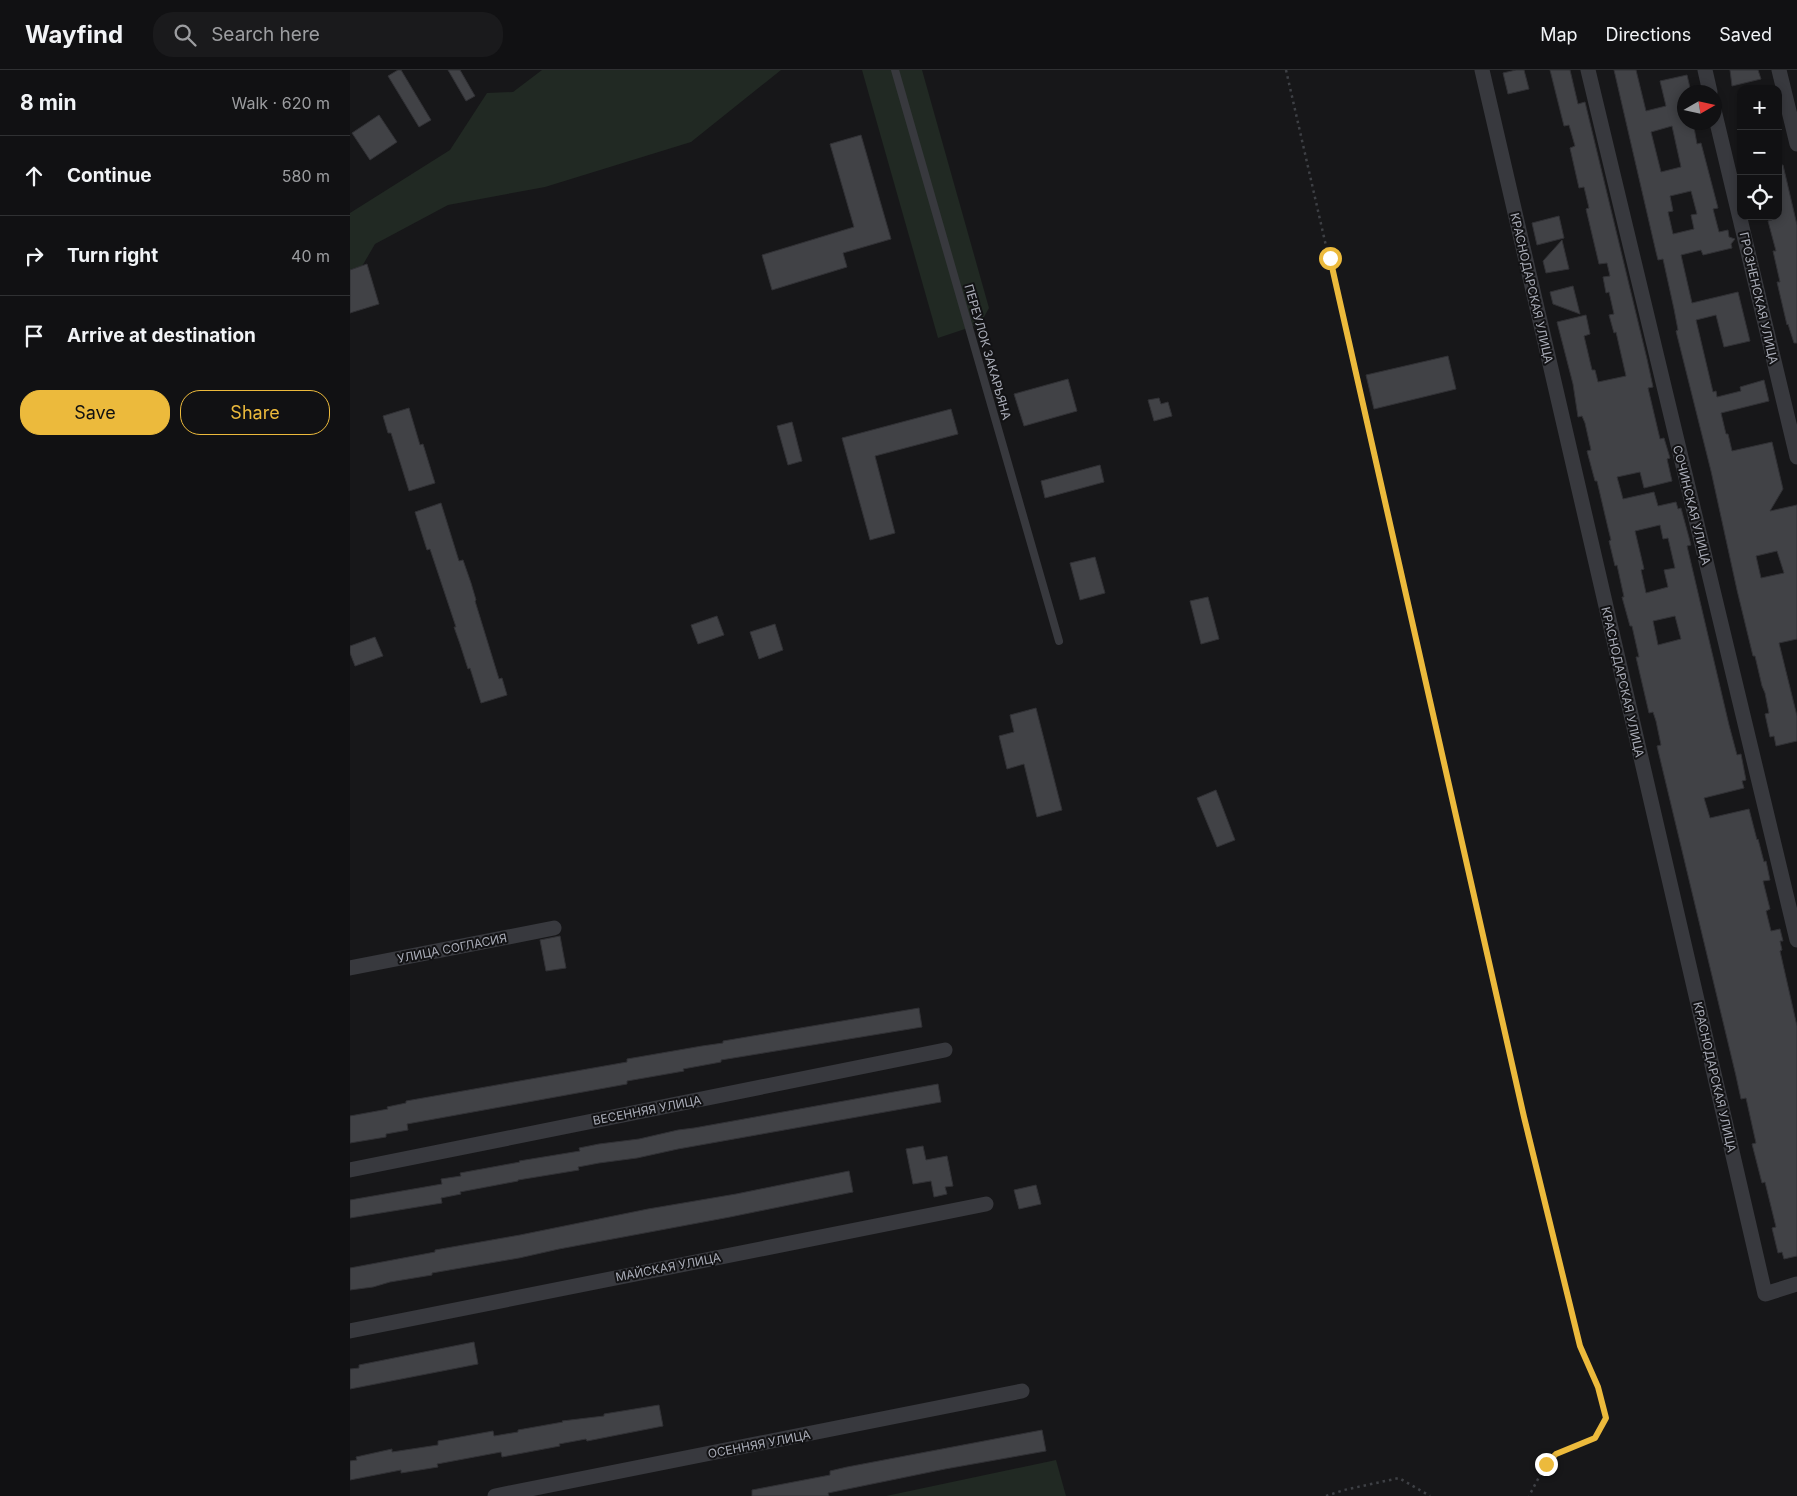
<!DOCTYPE html>
<meta charset="utf-8">
<style>
:root{--surface:#111113;--page:#1a1a1c;--text:#f1f3f6;--muted:#9c9da0;--line:#303133;--accent:#ecba3c}
body{margin:0;font-family:Inter,sans-serif;background:var(--page);color:var(--text)}
.controls{position:absolute;right:15px;top:15px;display:grid;overflow:hidden;border-radius:10px;box-shadow:0 2px 8px #0003}
.controls button{width:45px;height:45px;display:grid;place-items:center;padding:0;border:0;border-bottom:1px solid var(--line);background:var(--surface);color:var(--text);font:25px sans-serif}
.compass{position:absolute;left:1327px;top:15px;width:45px;height:45px;border-radius:50%;background:var(--surface);box-shadow:0 2px 8px #0003;rotate:81deg}
.stop{position:absolute;width:15px;height:15px;margin:-11px;border:4px solid #ecba3c;border-radius:50%;background:#fff}
.stop.end{background:#ecba3c;border-color:#fff;box-shadow:0 1px 5px #0008}
.list{margin:0;padding:0;list-style:none}
h2{display:flex;justify-content:space-between;align-items:center;height:65px;margin:0;padding:0 20px;font-size:21px}
h2 small{font-size:16px;font-weight:400;color:var(--muted)}
.list li{display:grid;grid-template-columns:32px 1fr auto;gap:15px;align-items:center;box-sizing:border-box;height:80px;padding:0 20px;border-top:1px solid var(--line)}
.list b{display:block;font-size:19px;white-space:nowrap}
.list em{font-size:16px;font-style:normal;color:var(--muted)}
.actions{display:flex;gap:10px;padding:15px 20px}
.actions a{flex:1;padding:11px 0;border:1px solid var(--accent);border-radius:20px;text-align:center;font-size:18px;color:var(--accent)}
.actions .main{background:var(--accent);color:#111}
.icon{flex:none;width:28px;height:28px;fill:none;stroke:currentColor;stroke-width:2;stroke-linecap:round;stroke-linejoin:round}
.map{position:relative;flex:none;width:1447px;height:1426px;overflow:hidden}
header{display:flex;align-items:center;gap:30px;box-sizing:border-box;height:70px;padding:0 25px;background:var(--surface);border-bottom:1px solid var(--line)}
header strong{font-size:24px}
nav{display:flex;gap:28px;margin-inline-start:auto;font-size:18px}
.search{width:350px;height:45px;background:var(--page);display:flex;align-items:center;gap:12px;box-sizing:border-box;padding:0 18px;border-radius:20px;color:var(--muted);font-size:19px}
main{display:flex}
aside{flex:1;background:var(--surface)}
.map>svg:first-child{display:block}
.green{fill:#212923}
.building{fill:#414246;stroke:#313135;fill-rule:evenodd}
.lines{fill:none;stroke-linecap:round;stroke-linejoin:round}
.path{stroke:#3e4045;stroke-width:2.5;stroke-dasharray:2.5 4;stroke-linecap:butt}
.service{stroke:#38393e;stroke-width:8}
.minor{stroke:#38393e;stroke-width:15}
.route{stroke:#ecba3c;stroke-width:6}
.labels{text-anchor:middle;dominant-baseline:central;stroke-width:4;stroke-linejoin:round;paint-order:stroke}
.street-label{font-size:12px;fill:#aaadb8;stroke:#121214}
</style>
<header>
<strong>Wayfind</strong>
<div class="search"><svg class="icon" aria-label="search" viewBox="0 0 24 24"><circle cx="10" cy="10" r="6"/><path d="M15 15l6 6"/></svg>Search here</div>
<nav><a>Map</a><a>Directions</a><a>Saved</a></nav>
</header>
<main>
<aside>
<h2>8 min<small>Walk · 620 m</small></h2>
<ul class="list">
<li><svg class="icon" aria-label="ahead" viewBox="0 0 24 24"><path d="M12 20V5M6 11l6-6 6 6"/></svg><div><b>Continue</b></div><em>580 m</em></li>
<li><svg class="icon" aria-label="right" viewBox="0 0 24 24"><path d="M7 20v-9h11M14 6l5 5-5 5"/></svg><div><b>Turn right</b></div><em>40 m</em></li>
<li><svg class="icon" aria-label="arrive" viewBox="0 0 24 24"><path d="M6 21V4h12l-3 4 3 4H6"/></svg><div><b>Arrive at destination</b></div></li>
</ul>
<div class="actions"><a class="main">Save</a><a>Share</a></div>
</aside>
<div class="map">
<svg width="1447" height="1426" viewBox="0 0 1447 1426">
<rect width="100%" height="100%" fill="#171719"/>
<g class="green">
<path d="M 192,0 L 431,0 L 341,72 L 195,117 L 98,135 L 25,174 L 0,217 L 0,143 L 100,80 L 137,23 L 163,22 Z"/>
<path d="M 512,0 L 572,0 L 639,238 L 630,254 L 588,268 Z"/>
<path d="M 706,1390 L 716,1426 L 536,1426 Z"/>
</g>
<g class="building">
<path d="M 48,0 L 51,0 L 81,50 L 69,57 L 38,6 Z"/>
<path d="M 98,0 L 110,0 L 125,26 L 116,31 Z"/>
<path d="M 1166,0 L 1174,0 L 1179,19 L 1158,24 L 1153,3 Z"/>
<path d="M 1200,0 L 1220,0 L 1228,34 L 1235,32 L 1297,289 L 1303,317 L 1298,318 L 1310,369 L 1314,368 L 1320,388 L 1317,389 L 1322,411 L 1294,418 L 1290,402 L 1267,407 L 1273,429 L 1304,422 L 1308,436 L 1326,432 L 1328,439 L 1331,438 L 1341,475 L 1337,476 L 1379,655 L 1387,685 L 1391,684 L 1396,710 L 1392,711 L 1394,718 L 1354,728 L 1360,748 L 1399,739 L 1407,770 L 1408,769 L 1414,792 L 1416,791 L 1420,810 L 1413,811 L 1420,839 L 1416,841 L 1421,861 L 1430,859 L 1433,871 L 1430,871 L 1432,880 L 1430,881 L 1447,956 L 1447,1186 L 1434,1189 L 1432,1182 L 1428,1183 L 1422,1158 L 1426,1157 L 1415,1112 L 1412,1113 L 1402,1074 L 1406,1073 L 1396,1028 L 1391,1029 L 1386,1006 L 1307,676 L 1311,675 L 1306,651 L 1303,642 L 1299,643 L 1286,587 L 1289,587 L 1284,565 L 1282,556 L 1280,556 L 1272,527 L 1274,527 L 1267,495 L 1265,496 L 1259,471 L 1261,470 L 1258,458 L 1247,411 L 1245,411 L 1237,381 L 1241,380 L 1235,353 L 1232,346 L 1228,347 L 1223,314 L 1207,252 L 1236,245 L 1240,264 L 1234,266 L 1242,300 L 1245,300 L 1248,312 L 1276,306 L 1266,262 L 1264,263 L 1259,245 L 1264,244 L 1259,222 L 1256,223 L 1253,207 L 1260,206 L 1257,193 L 1249,194 L 1236,139 L 1239,138 L 1234,117 L 1229,118 L 1220,78 L 1225,76 L 1219,55 L 1214,56 ZM 1310,455 L 1313,469 L 1318,468 L 1325,498 L 1314,500 L 1318,517 L 1296,523 L 1291,500 L 1294,499 L 1285,461 ZM 1325,546 L 1331,569 L 1308,575 L 1303,551 Z"/>
<path d="M 1264,0 L 1286,0 L 1296,41 L 1316,36 L 1310,11 L 1337,5 L 1341,22 L 1334,22 L 1334,52 L 1343,52 L 1347,74 L 1351,73 L 1368,138 L 1363,139 L 1369,162 L 1378,160 L 1379,167 L 1385,169 L 1381,174 L 1382,178 L 1353,185 L 1351,180 L 1331,185 L 1342,233 L 1388,222 L 1400,271 L 1374,277 L 1366,245 L 1346,250 L 1363,322 L 1366,321 L 1367,327 L 1391,321 L 1390,317 L 1414,310 L 1419,331 L 1371,343 L 1376,364 L 1378,364 L 1382,381 L 1422,372 L 1433,419 L 1420,441 L 1447,435 L 1447,569 L 1429,573 L 1447,646 L 1447,671 L 1426,676 L 1424,666 L 1420,667 L 1415,644 L 1419,643 L 1415,623 L 1412,616 L 1405,586 L 1403,586 L 1387,520 L 1361,401 L 1326,261 L 1328,260 L 1324,239 L 1313,189 L 1308,190 L 1306,182 ZM 1322,56 L 1331,97 L 1311,102 L 1301,62 ZM 1341,121 L 1347,144 L 1341,145 L 1344,159 L 1323,164 L 1318,142 L 1323,141 L 1320,126 ZM 1427,481 L 1434,503 L 1411,508 L 1406,486 Z"/>
<path d="M 1380,0 L 1408,0 L 1411,9 L 1382,16 Z"/>
<path d="M 29,45 L 47,72 L 20,90 L 2,63 Z"/>
<path d="M 511,65 L 541,169 L 493,183 L 497,197 L 422,220 L 412,185 L 504,157 L 480,74 Z"/>
<path d="M 1428,95 L 1433,95 L 1447,155 L 1447,273 L 1444,273 L 1438,254 L 1437,255 L 1427,212 L 1430,212 L 1423,181 L 1426,181 L 1418,151 L 1422,150 L 1421,146 L 1428,146 Z"/>
<path d="M 1209,146 L 1214,168 L 1187,175 L 1182,153 Z"/>
<path d="M 1212,170 L 1219,199 L 1196,203 L 1193,191 Z"/>
<path d="M 17,194 L 29,234 L 0,243 L 0,200 Z"/>
<path d="M 1223,216 L 1230,244 L 1203,234 L 1200,222 Z"/>
<path d="M 1098,286 L 1106,319 L 1024,339 L 1016,305 Z"/>
<path d="M 718,309 L 727,341 L 674,356 L 664,324 Z"/>
<path d="M 809,328 L 811,334 L 818,332 L 822,346 L 804,351 L 798,330 Z"/>
<path d="M 59,338 L 70,375 L 73,374 L 85,413 L 59,421 L 41,363 L 38,363 L 33,346 Z"/>
<path d="M 601,339 L 608,364 L 525,386 L 545,463 L 520,470 L 492,368 Z"/>
<path d="M 442,352 L 452,391 L 438,395 L 427,356 Z"/>
<path d="M 750,395 L 754,412 L 695,428 L 691,411 Z"/>
<path d="M 91,433 L 109,491 L 113,490 L 121,513 L 126,530 L 125,531 L 149,609 L 152,608 L 157,625 L 131,633 L 120,598 L 118,599 L 110,574 L 104,557 L 106,557 L 80,479 L 77,480 L 65,442 Z"/>
<path d="M 745,487 L 755,523 L 730,530 L 720,493 Z"/>
<path d="M 858,527 L 869,569 L 851,574 L 840,531 Z"/>
<path d="M 367,546 L 374,565 L 348,574 L 341,555 Z"/>
<path d="M 425,554 L 433,580 L 409,589 L 400,562 Z"/>
<path d="M 25,567 L 33,586 L 5,596 L 0,583 L 0,576 Z"/>
<path d="M 686,638 L 712,740 L 687,747 L 674,694 L 657,699 L 649,666 L 664,662 L 660,645 Z"/>
<path d="M 866,720 L 885,770 L 867,777 L 847,728 Z"/>
<path d="M 210,866 L 216,898 L 196,901 L 190,870 Z"/>
<path d="M 569,938 L 572,957 L 371,990 L 371,992 L 333,999 L 334,1001 L 277,1011 L 277,1014 L 57,1054 L 58,1060 L 36,1064 L 36,1067 L 0,1073 L 0,1046 L 38,1039 L 37,1037 L 56,1033 L 56,1031 L 277,992 L 277,989 L 352,976 L 373,973 L 373,971 Z"/>
<path d="M 588,1014 L 591,1032 L 328,1079 L 287,1088 L 249,1093 L 228,1097 L 229,1100 L 168,1110 L 168,1111 L 110,1122 L 111,1124 L 91,1128 L 92,1133 L 0,1148 L 0,1130 L 92,1114 L 91,1109 L 111,1106 L 110,1103 L 170,1092 L 169,1091 L 230,1081 L 229,1078 L 249,1074 L 289,1069 L 328,1060 L 344,1058 Z"/>
<path d="M 573,1076 L 576,1090 L 597,1086 L 603,1116 L 595,1117 L 597,1124 L 584,1127 L 581,1111 L 563,1114 L 556,1079 Z"/>
<path d="M 499,1101 L 503,1122 L 380,1147 L 209,1179 L 169,1188 L 82,1203 L 82,1205 L 40,1212 L 23,1217 L 0,1220 L 0,1198 L 85,1182 L 85,1180 L 170,1165 L 298,1139 L 386,1124 Z"/>
<path d="M 686,1115 L 691,1134 L 669,1139 L 664,1120 Z"/>
<path d="M 124,1272 L 128,1294 L 0,1319 L 0,1299 L 9,1298 L 9,1295 Z"/>
<path d="M 309,1335 L 313,1356 L 237,1371 L 236,1369 L 209,1374 L 210,1376 L 152,1387 L 151,1382 L 87,1394 L 88,1397 L 51,1403 L 51,1400 L 0,1410 L 0,1391 L 7,1390 L 6,1387 L 42,1379 L 42,1382 L 88,1375 L 88,1371 L 143,1361 L 144,1366 L 168,1362 L 168,1360 L 213,1352 L 212,1351 L 254,1346 L 254,1344 Z"/>
<path d="M 692,1360 L 696,1381 L 595,1399 L 478,1423 L 479,1426 L 402,1426 L 402,1420 L 480,1405 L 480,1401 L 497,1397 Z"/>
</g>
<g class="lines">
<g class="path">
<path d="M 936,0 L 1174,1047 L 1230,1276 L 1248,1317 L 1256,1348 L 1245,1368 L 1206,1384 L 1196,1394 L 1179,1426"/>
<path d="M 976,1426 L 994,1420 L 1049,1408 L 1080,1426"/>
</g>
<path class="service" d="M 545,0 L 709,571"/>
<g class="minor">
<path d="M 1132,0 L 1415,1224 L 1447,1214"/>
<path d="M 1238,0 L 1447,870"/>
<path d="M 1355,0 L 1360,22"/>
<path d="M 1429,0 L 1447,74"/>
<path d="M 1364,40 L 1447,387"/>
<path d="M 0,898 L 204,858"/>
<path d="M 0,1100 L 595,980"/>
<path d="M 0,1261 L 636,1134"/>
<path d="M 145,1426 L 672,1321"/>
</g>
</g>
<g class="lines">
<path class="route" d="M 980,188 L 1174,1047 L 1230,1276 L 1248,1317 L 1256,1348 L 1245,1368 L 1206,1384 L 1196,1394"/>
</g>
<g class="labels">
<g class="street-label">
<text transform="translate(1182 218) rotate(77)">КРАСНОДАРСКАЯ УЛИЦА</text>
<text transform="translate(1409 228) rotate(77)">ГРОЗНЕНСКАЯ УЛИЦА</text>
<text transform="translate(638 282) rotate(74)">ПЕРЕУЛОК ЗАКАРЬЯНА</text>
<text transform="translate(1342 435) rotate(76)">СОЧИНСКАЯ УЛИЦА</text>
<text transform="translate(1273 612) rotate(77)">КРАСНОДАРСКАЯ УЛИЦА</text>
<text transform="translate(102 878) rotate(-11)">УЛИЦА СОГЛАСИЯ</text>
<text transform="translate(1365 1007) rotate(77)">КРАСНОДАРСКАЯ УЛИЦА</text>
<text transform="translate(297 1040) rotate(-11)">ВЕСЕННЯЯ УЛИЦА</text>
<text transform="translate(318 1197) rotate(-11)">МАЙСКАЯ УЛИЦА</text>
<text transform="translate(409 1374) rotate(-11)">ОСЕННЯЯ УЛИЦА</text>
</g>
</g>
</svg>
<div class="controls">
<button>+</button>
<button>−</button>
<button><svg class="icon" aria-label="locate" viewBox="0 0 24 24"><circle cx="12" cy="12" r="6"/><path d="M12 2v4M12 18v4M2 12h4M18 12h4"/></svg></button>
</div>
<svg class="compass" viewBox="-18 -18 36 36"><path d="M0-13l5 13h-10z" fill="#e53935"/><path d="M0 13l5-13h-10z" fill="#9c9da0"/></svg>
<div class="stop" style="left:980px;top:188px"></div>
<div class="stop end" style="left:1196px;top:1394px"></div>
</div>
</main>
